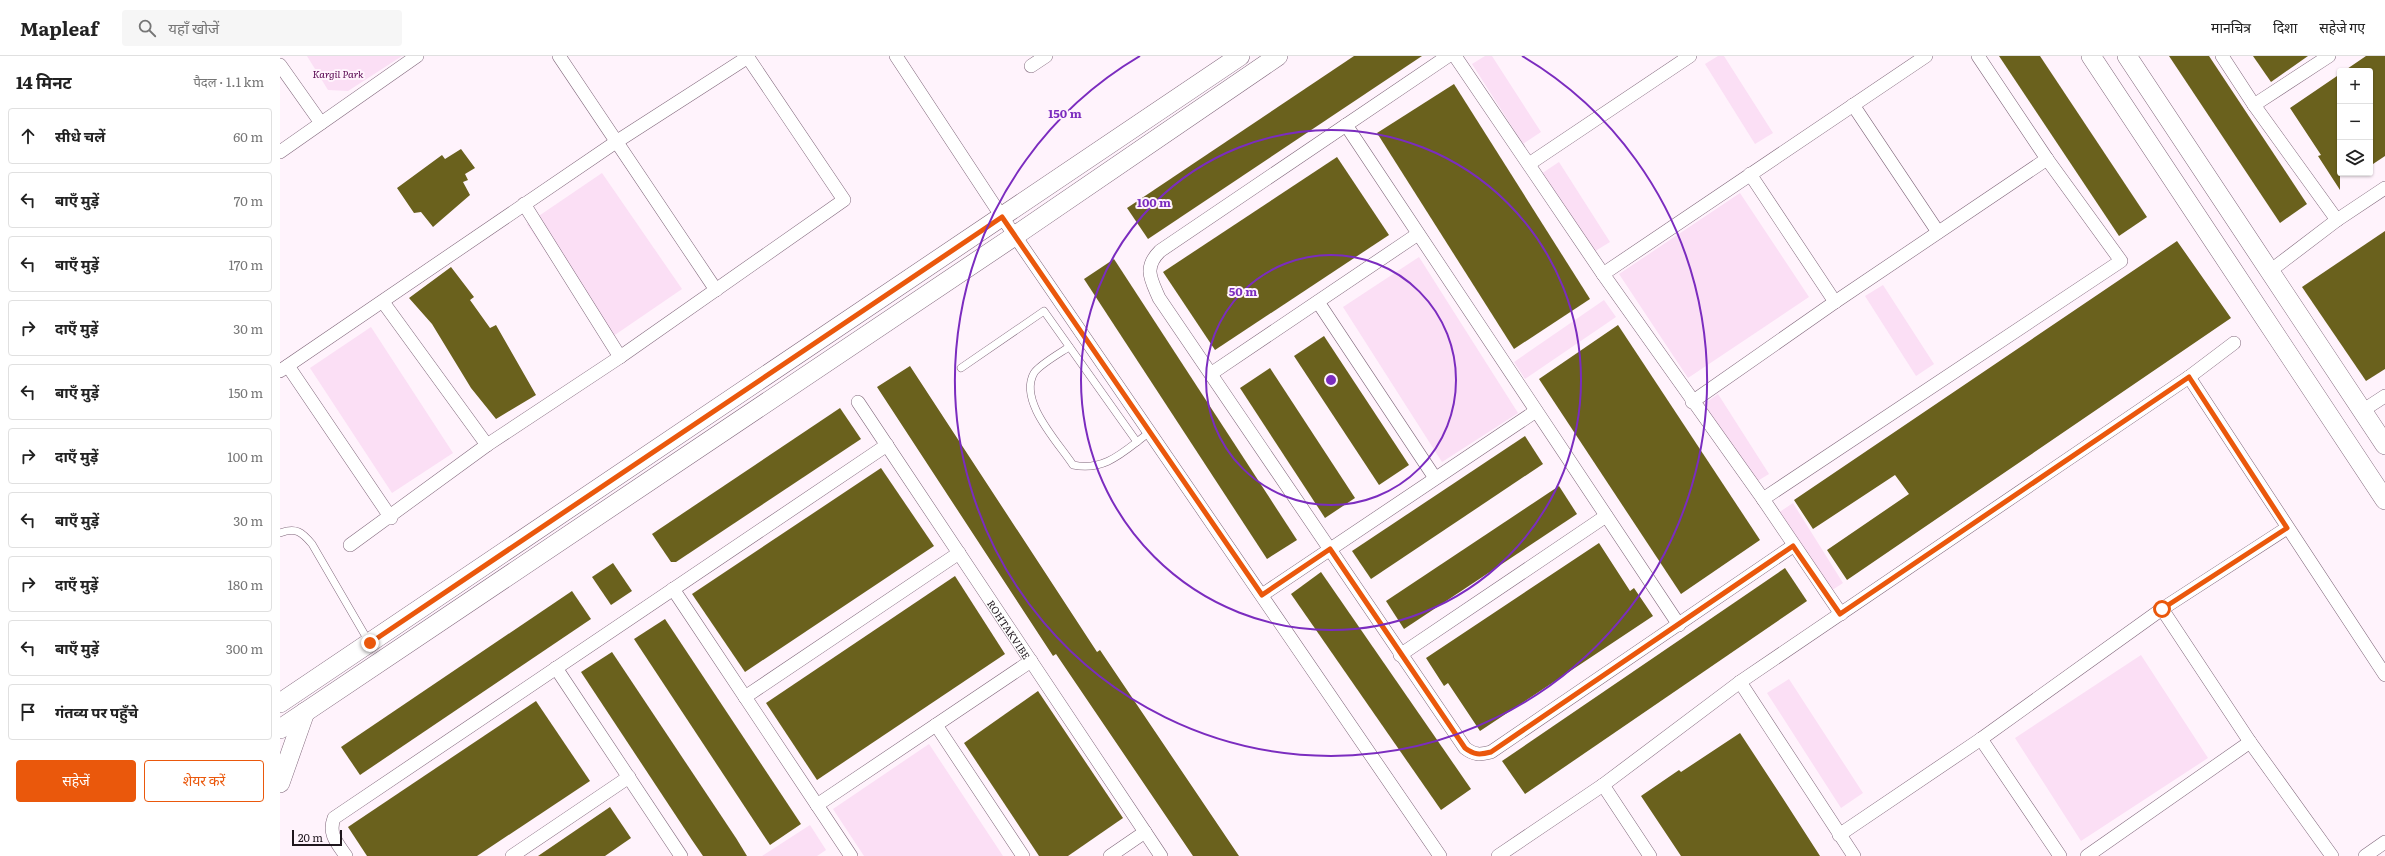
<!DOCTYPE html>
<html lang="hi">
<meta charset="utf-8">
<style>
:root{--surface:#fff;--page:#f6f6f6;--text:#222;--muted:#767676;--line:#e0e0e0;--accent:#ea580c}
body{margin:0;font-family:Literata,"Noto Sans Devanagari",serif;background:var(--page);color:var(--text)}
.controls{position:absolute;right:12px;top:12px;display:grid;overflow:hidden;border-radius:4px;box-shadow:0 1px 3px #0004}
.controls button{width:36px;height:36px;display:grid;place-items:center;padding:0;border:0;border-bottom:1px solid var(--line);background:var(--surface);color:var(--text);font:20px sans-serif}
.scale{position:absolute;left:12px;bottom:10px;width:50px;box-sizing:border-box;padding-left:4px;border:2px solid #1f161d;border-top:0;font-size:11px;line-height:14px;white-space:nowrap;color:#1f161d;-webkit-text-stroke:3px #fff3fc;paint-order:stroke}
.stop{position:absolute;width:12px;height:12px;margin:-9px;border:3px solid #ea580c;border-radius:50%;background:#fff}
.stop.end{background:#ea580c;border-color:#fff;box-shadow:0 1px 4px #0008}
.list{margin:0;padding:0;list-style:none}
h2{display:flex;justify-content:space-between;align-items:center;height:52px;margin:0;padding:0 16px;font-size:17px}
h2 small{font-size:13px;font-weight:400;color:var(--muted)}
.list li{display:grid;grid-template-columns:26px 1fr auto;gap:12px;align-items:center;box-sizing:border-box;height:56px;margin:0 8px 8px;padding:0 8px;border:1px solid var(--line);border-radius:4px}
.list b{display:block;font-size:15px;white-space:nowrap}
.list em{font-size:13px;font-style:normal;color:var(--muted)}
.actions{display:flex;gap:8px;padding:12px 16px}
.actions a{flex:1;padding:9px 0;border:1px solid var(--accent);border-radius:4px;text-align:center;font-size:14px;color:var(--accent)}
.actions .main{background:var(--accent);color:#fff}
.icon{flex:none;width:22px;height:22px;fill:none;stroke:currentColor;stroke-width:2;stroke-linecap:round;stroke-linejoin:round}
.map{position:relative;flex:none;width:2105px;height:800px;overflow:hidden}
header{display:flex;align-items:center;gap:24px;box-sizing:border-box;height:56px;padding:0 20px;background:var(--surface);border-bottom:1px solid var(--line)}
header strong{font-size:19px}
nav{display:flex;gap:22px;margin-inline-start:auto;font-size:14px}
.search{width:280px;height:36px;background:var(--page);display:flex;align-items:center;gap:10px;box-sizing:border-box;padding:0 14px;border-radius:4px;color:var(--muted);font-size:15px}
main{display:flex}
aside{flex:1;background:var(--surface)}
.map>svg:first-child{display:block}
.green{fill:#fbdff5}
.building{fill:#6a611d}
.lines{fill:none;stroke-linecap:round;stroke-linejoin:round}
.lane-casing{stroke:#80677b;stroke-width:8}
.street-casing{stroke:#80677b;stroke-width:14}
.secondary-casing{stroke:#80677b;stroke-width:20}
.lane{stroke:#fff;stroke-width:7}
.street{stroke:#fff;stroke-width:13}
.secondary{stroke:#fff;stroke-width:19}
.route{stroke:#ea580c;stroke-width:5}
.ring{fill:none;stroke:#7b2cbf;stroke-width:2}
.labels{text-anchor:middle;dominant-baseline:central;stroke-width:4;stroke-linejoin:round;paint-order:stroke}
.park-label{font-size:10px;font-style:italic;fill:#54004c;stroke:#fff3fc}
.street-label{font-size:10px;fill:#1f161d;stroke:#fff3fc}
.centre{fill:#7b2cbf;stroke:#fff3fc;stroke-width:2}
.ring-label{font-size:12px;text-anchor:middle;font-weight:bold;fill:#7b2cbf;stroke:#fff3fc;stroke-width:4;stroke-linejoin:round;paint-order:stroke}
</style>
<header>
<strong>Mapleaf</strong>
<div class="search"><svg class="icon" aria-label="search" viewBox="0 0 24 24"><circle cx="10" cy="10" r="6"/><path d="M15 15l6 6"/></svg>यहाँ खोजें</div>
<nav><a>मानचित्र</a><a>दिशा</a><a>सहेजे गए</a></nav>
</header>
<main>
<aside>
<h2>14 मिनट<small>पैदल · 1.1 km</small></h2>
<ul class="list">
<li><svg class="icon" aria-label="ahead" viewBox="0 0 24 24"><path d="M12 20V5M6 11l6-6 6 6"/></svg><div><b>सीधे चलें</b></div><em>60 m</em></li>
<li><svg class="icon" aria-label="left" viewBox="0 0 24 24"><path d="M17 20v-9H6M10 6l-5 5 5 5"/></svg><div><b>बाएँ मुड़ें</b></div><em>70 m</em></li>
<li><svg class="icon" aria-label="left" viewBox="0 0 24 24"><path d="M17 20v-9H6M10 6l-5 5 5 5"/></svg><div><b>बाएँ मुड़ें</b></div><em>170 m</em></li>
<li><svg class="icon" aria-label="right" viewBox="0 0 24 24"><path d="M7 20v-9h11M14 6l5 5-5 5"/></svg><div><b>दाएँ मुड़ें</b></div><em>30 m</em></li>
<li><svg class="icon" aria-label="left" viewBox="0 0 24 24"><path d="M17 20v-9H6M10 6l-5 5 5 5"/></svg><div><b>बाएँ मुड़ें</b></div><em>150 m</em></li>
<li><svg class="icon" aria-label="right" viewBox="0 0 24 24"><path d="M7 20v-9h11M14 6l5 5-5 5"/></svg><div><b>दाएँ मुड़ें</b></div><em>100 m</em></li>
<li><svg class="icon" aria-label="left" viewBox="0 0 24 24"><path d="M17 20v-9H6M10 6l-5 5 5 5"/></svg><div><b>बाएँ मुड़ें</b></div><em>30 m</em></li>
<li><svg class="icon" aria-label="right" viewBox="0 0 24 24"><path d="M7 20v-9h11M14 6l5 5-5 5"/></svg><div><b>दाएँ मुड़ें</b></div><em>180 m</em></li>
<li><svg class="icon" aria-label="left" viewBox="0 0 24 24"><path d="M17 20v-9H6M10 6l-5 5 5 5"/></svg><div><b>बाएँ मुड़ें</b></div><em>300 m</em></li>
<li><svg class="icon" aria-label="arrive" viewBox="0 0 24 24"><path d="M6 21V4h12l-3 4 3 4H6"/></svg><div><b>गंतव्य पर पहुँचे</b></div></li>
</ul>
<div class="actions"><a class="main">सहेजें</a><a>शेयर करें</a></div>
</aside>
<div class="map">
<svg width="2105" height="800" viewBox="0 0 2105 800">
<rect width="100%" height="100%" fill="#fff3fc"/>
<g class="green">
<path d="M 27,0 L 122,0 L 68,35 L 48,34 Z"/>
<path d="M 1205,0 L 1212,0 L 1261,76 L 1243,88 L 1192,8 Z"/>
<path d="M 1438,0 L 1444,0 L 1493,77 L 1475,88 L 1425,8 Z"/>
<path d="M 1279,106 L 1330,186 L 1312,197 L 1261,118 Z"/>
<path d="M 322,117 L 402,233 L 326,285 L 247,168 Z"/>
<path d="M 1460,137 L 1529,241 L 1408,322 L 1339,218 Z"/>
<path d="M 1139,201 L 1238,357 L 1162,406 L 1063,251 Z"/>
<path d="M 1603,229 L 1654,308 L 1636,320 L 1585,240 Z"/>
<path d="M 1324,244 L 1336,261 L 1245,323 L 1234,306 Z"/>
<path d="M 91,271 L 173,397 L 112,437 L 30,312 Z"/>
<path d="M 1438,338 L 1489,418 L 1471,429 L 1421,350 Z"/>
<path d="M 1513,447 L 1563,527 L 1546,538 L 1495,459 Z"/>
<path d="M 1861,599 L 1928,702 L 1801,785 L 1735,682 Z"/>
<path d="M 1509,623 L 1583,737 L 1561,752 L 1487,637 Z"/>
<path d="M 649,688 L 723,800 L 584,800 L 553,753 Z"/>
<path d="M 530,769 L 546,794 L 537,800 L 482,800 Z"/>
</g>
<g class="building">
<path d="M 1074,0 L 1142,0 L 868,183 L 847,152 Z"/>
<path d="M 1719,0 L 1760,0 L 1867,161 L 1839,180 Z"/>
<path d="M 1889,0 L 1929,0 L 2027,148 L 2000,167 Z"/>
<path d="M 1973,0 L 2028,0 L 1991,26 Z"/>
<path d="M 2086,0 L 2105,0 L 2105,100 L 2090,110 L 2090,15 L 2064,15 Z"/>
<path d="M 2060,18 L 2060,134 L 2038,100 L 2041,99 L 2010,52 Z"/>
<path d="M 1174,28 L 1310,243 L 1234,293 L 1097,77 Z"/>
<path d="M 181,93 L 195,112 L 185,118 L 188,124 L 183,126 L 190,139 L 153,171 L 141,156 L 134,157 L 117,132 L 162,99 L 165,103 Z"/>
<path d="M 1057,101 L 1109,179 L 935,294 L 883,216 Z"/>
<path d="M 2105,175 L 2105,313 L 2086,325 L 2022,231 Z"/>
<path d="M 1897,185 L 1951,262 L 1567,524 L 1547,494 L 1629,438 L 1615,419 L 1533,473 L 1514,444 Z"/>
<path d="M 834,203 L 1017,484 L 987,503 L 804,223 Z"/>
<path d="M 171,211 L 194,241 L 190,244 L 210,272 L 216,269 L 256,339 L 216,363 L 191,332 L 152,268 L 129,242 Z"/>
<path d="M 1338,269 L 1480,484 L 1401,538 L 1259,323 Z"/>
<path d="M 1044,280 L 1129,409 L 1099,429 L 1014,300 Z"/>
<path d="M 630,310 L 817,596 L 820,594 L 959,800 L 913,800 L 776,598 L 773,600 L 597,331 Z"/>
<path d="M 990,312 L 1075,442 L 1045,462 L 960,332 Z"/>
<path d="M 560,352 L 581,383 L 396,506 L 391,506 L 372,478 Z"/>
<path d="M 1245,380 L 1263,408 L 1091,523 L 1072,495 Z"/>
<path d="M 601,412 L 654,490 L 465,616 L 412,538 Z"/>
<path d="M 1279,430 L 1297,458 L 1124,573 L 1106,545 Z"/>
<path d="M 1319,487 L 1350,535 L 1354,532 L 1373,560 L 1200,675 L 1168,627 L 1164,630 L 1146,602 Z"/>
<path d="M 333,507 L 352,535 L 331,549 L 312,521 Z"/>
<path d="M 1505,512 L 1527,545 L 1245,738 L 1222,705 Z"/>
<path d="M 1041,516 L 1191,733 L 1161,754 L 1011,538 Z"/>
<path d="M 675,520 L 725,598 L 537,724 L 486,647 Z"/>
<path d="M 292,535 L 311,563 L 80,719 L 61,691 Z"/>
<path d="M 385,563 L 521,768 L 490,789 L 354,583 Z"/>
<path d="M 332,596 L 456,782 L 467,800 L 423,800 L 412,784 L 301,616 Z"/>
<path d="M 758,635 L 843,762 L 788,800 L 759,800 L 684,687 Z"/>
<path d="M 256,645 L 310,725 L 197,800 L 87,800 L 68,771 Z"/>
<path d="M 1460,677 L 1502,741 L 1540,800 L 1401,800 L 1361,740 L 1399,714 L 1401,716 Z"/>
<path d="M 330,751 L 351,782 L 325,800 L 258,800 Z"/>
</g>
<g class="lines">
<g class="lane-casing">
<g id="lane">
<path d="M 789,291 C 780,297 759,309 754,317 C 738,345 778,386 793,409 C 826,416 845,394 870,376"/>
<path d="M 681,312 L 764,255 L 857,386"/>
<path d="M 0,477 C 16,471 22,476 32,488 L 89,586"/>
</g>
</g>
<g class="street-casing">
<g id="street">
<path d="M 279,0 L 436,234"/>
<path d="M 616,0 L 722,161 L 1160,800"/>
<path d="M 1168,0 L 880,195 C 863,212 871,223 879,242 L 1185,692 C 1194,699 1200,699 1211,696 L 1513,490"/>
<path d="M 1175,0 L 1323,218 L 1483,443 L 1561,558"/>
<path d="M 1942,0 L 1974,49 L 2057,164"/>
<path d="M 0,9 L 41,67"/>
<path d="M 751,10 L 766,0"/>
<path d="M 1573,49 L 1658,176"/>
<path d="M 1974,49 L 2049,0"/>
<path d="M 1066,69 L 1399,569"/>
<path d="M 0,96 L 137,0"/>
<path d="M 1249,108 L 1410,0"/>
<path d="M 1470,118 L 1555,246"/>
<path d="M 244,148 L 340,301"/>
<path d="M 1990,215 L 2057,164 L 2105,132"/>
<path d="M 1323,218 L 1646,0"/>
<path d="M 103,246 L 207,389"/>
<path d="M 1038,246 L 1155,422"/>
<path d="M 8,310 L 111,462"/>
<path d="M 0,315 L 336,86 L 468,1"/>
<path d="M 932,317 L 1138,178"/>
<path d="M 1909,321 L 2105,619"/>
<path id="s1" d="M 578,346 L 881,800"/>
<path d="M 1412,346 L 1555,246 L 1767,103"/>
<path d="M 2082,355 L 2105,340"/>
<path d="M 1483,443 L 1841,205 L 1767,103 L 1698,0"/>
<path d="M 70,489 L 207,389 L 340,301 L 564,144 L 467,0"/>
<path d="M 393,533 L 571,800"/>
<path d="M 982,539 L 1256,355"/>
<path d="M 1882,553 L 1970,686 L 2052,800"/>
<path d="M 1120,599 L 1326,460"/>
<path d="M 276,612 L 401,800"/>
<path d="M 1460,626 L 1574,800"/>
<path d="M 465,641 L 679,497"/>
<path d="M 656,669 L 743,800"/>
<path d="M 1701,683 L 1780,800"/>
<path d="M 1323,729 L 1370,800"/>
<path d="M 537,749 L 751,605"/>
<path d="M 1559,779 L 1701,683 L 1882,553 L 2007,472"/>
<path d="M 66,800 C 57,787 48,778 54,762 L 607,389"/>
<path d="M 232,800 L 349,721"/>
<path d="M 830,800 L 865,776"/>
<path d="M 1218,800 L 1323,729 L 1460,626 L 1909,321 L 1954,287"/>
<path d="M 1807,800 L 1970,686"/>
<path d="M 2085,800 L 2105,786"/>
</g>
</g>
<g class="secondary-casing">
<g id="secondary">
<path d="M 1811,0 L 2105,444"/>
<path d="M 1847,0 L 2105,389"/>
<path d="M 0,647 L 960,0"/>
<path d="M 0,673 L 736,179 L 998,0"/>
<path d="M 0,727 L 25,656"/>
</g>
</g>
<use href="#lane" class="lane"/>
<use href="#street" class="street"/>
<use href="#secondary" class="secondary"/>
</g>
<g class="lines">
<path class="route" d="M 90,587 L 722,161 L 982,539 L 1050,493 L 1185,692 C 1194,699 1200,699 1211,696 L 1513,490 L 1560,558 L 1909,321 L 2007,472 L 1882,553"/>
</g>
<g class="ring">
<circle cx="1051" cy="324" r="125"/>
<circle cx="1051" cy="324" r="250"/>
<path d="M1242 0A376 376 0 1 1 860 0"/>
</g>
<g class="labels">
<g class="park-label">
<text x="58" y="17">Kargil Park</text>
</g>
<g class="street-label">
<text stroke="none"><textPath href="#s1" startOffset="273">ROHTAKVIBE</textPath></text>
</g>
</g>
<circle cx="1051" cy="324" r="6" class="centre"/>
<g class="ring-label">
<text x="785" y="62">150 m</text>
<text x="874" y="151">100 m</text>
<text x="963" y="240">50 m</text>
</g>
</svg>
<div class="controls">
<button>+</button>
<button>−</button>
<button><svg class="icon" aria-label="layers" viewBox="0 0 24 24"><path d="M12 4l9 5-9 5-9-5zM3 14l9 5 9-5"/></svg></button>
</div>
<div class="scale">20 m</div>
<div class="stop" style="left:1882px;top:553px"></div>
<div class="stop end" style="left:90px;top:587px"></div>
</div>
</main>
